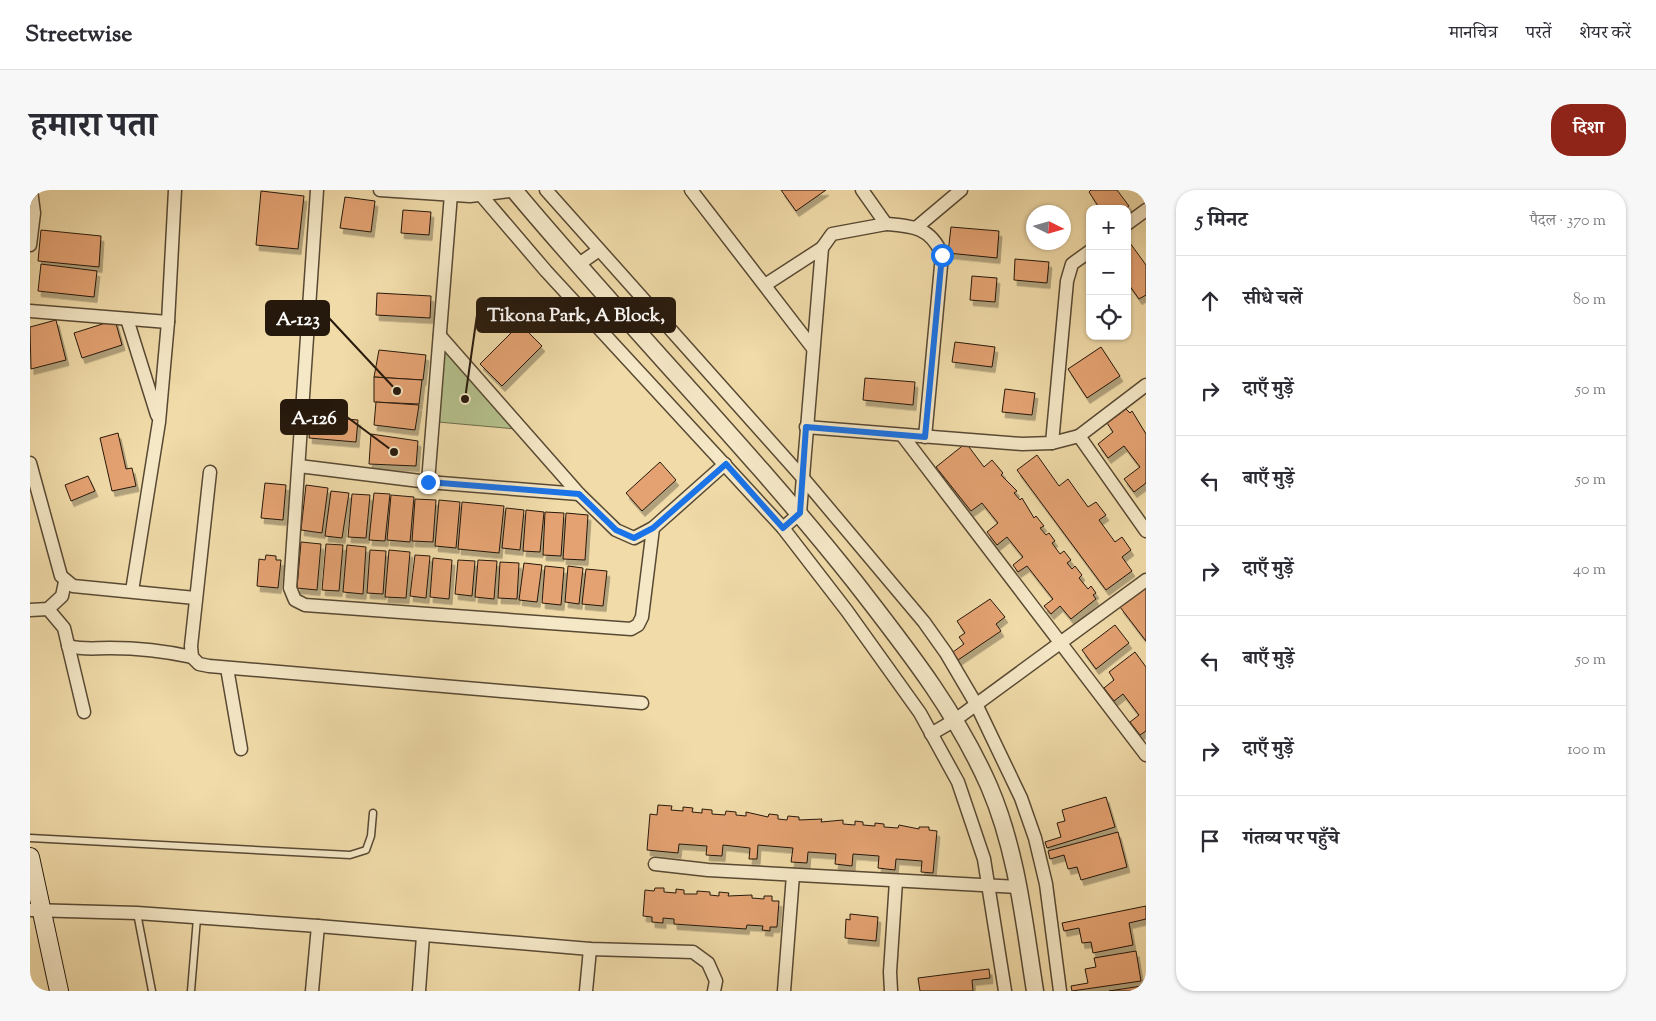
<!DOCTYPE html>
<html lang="hi">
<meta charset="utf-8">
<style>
:root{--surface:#fff;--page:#f7f7f7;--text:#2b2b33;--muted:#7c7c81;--line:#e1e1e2;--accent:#8f2418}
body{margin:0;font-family:"Sorts Mill Goudy","Noto Serif Devanagari",serif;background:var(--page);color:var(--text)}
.controls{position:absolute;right:15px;top:15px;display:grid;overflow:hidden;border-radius:10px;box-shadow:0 1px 4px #0004}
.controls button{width:45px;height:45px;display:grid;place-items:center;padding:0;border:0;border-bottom:1px solid var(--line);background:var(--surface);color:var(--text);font:25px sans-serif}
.compass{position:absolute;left:996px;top:15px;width:45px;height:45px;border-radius:50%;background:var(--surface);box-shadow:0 1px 4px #0004;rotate:95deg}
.stop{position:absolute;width:15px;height:15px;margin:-11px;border:4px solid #1a73e8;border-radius:50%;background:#fff}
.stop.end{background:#1a73e8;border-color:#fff;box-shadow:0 1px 5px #0008}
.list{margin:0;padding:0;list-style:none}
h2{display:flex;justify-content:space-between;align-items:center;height:65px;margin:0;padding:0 20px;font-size:21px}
h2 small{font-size:16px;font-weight:400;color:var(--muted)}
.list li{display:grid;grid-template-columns:32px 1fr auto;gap:15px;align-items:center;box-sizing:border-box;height:90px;padding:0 20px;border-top:1px solid var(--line)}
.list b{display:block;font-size:19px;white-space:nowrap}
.list em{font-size:16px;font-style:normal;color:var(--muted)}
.icon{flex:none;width:28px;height:28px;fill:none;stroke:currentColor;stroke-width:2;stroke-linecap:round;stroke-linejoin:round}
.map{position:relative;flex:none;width:1116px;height:801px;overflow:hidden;border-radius:20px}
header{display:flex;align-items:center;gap:30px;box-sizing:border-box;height:70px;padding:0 25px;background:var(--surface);border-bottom:1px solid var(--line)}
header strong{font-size:24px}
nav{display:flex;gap:28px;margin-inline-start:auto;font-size:18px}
.intro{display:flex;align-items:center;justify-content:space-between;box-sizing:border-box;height:120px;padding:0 30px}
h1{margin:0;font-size:35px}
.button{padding:12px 22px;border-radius:20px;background:var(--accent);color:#fff;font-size:18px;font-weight:700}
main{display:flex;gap:30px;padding:0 30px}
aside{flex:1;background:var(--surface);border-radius:20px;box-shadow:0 1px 4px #0004}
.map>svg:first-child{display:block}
.green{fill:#b4c18c;stroke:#6c6c4c}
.building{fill:#e4a272;stroke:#25180c;filter:url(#shadow)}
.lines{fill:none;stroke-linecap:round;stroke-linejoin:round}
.service-casing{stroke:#584933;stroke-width:9}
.minor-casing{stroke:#584933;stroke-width:15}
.tertiary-casing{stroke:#584933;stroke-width:19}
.secondary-casing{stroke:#25180c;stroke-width:20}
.service{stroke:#f5e8c7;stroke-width:6}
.minor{stroke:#f5e8c7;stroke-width:12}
.tertiary{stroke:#f5e8c7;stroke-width:16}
.secondary{stroke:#f5e8c7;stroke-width:18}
.route{stroke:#1a73e8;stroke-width:6}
.leader{fill:none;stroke:#25180c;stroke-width:2}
.callout-dot{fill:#25180c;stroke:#f5e8c7;stroke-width:2}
.callout{fill:#25180c;stroke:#25180c;stroke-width:2}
.callout-label{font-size:19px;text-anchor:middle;font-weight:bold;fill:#fff}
</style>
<header>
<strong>Streetwise</strong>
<nav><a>मानचित्र</a><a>परतें</a><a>शेयर करें</a></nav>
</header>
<div class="intro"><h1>हमारा पता</h1><a class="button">दिशा</a></div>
<main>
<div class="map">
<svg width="1116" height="801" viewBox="0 0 1116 801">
<defs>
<filter id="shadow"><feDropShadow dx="3" dy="5.5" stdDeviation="0" flood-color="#0004"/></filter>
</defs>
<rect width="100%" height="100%" fill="#f0dba9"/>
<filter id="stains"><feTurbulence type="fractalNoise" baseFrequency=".004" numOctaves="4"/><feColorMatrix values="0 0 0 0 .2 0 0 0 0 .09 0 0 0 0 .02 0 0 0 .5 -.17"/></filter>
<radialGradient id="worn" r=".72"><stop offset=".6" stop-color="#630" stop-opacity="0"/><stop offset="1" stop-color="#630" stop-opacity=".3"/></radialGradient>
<path class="green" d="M 413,156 L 486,239 L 408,232 Z"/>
<g class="building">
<path d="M 751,0 L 796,0 L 766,21 Z"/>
<path d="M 1061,0 L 1087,0 L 1099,16 L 1095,19 L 1070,19 L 1059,2 Z"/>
<path d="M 231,1 L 274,6 L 268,59 L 226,55 Z"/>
<path d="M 315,7 L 345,11 L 341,42 L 310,38 Z"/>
<path d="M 373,20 L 401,22 L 399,45 L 371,43 Z"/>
<path d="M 921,37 L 969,41 L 967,68 L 918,63 Z"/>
<path d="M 11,40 L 71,46 L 69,77 L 8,71 Z"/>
<path d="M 1100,53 L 1116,75 L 1116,105 L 1109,109 L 1097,92 L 1097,55 Z"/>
<path d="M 985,69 L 1019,72 L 1017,93 L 984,90 Z"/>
<path d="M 11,74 L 67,81 L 64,107 L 8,101 Z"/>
<path d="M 942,86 L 967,88 L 965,112 L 940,110 Z"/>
<path d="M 347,103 L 401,106 L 400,128 L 346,125 Z"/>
<path d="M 26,130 L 36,170 L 1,179 L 0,137 Z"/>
<path d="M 85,130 L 92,155 L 52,168 L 44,143 Z"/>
<path d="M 490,134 L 512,156 L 472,196 L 450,174 Z"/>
<path d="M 925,152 L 965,157 L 962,177 L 922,172 Z"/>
<path d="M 1071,157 L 1090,186 L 1057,208 L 1038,179 Z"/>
<path d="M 349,160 L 396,165 L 393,190 L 344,187 Z"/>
<path d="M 344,187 L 392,190 L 389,214 L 344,212 Z"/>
<path d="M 835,188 L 885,192 L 883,215 L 833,210 Z"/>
<path d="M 975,199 L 1005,203 L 1002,225 L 972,222 Z"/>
<path d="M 346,212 L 389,215 L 385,240 L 344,235 Z"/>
<path d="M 1096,219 L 1100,223 L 1102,221 L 1116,244 L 1116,293 L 1104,302 L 1094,289 L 1110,277 L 1094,256 L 1078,268 L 1068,254 L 1083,242 L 1077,233 Z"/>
<path d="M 281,226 L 328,230 L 326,252 L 279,248 Z"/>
<path d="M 88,243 L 96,279 L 102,278 L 106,296 L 82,301 L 70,248 Z"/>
<path d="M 341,244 L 388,251 L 386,276 L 339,274 Z"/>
<path d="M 936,253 L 954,277 L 962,270 L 973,283 L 971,285 L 987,301 L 984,303 L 990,310 L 992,308 L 1004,328 L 1006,326 L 1014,336 L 1010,338 L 1016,345 L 1019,343 L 1025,351 L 1022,353 L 1030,364 L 1034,361 L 1041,370 L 1037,373 L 1042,379 L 1045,376 L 1052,385 L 1049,388 L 1058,399 L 1061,396 L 1066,403 L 1063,405 L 1066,409 L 1041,429 L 1030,416 L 1021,424 L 1014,416 L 1023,409 L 997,376 L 988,382 L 983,375 L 993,367 L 977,347 L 967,355 L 957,342 L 968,333 L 952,313 L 941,321 L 906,277 Z"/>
<path d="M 1007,265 L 1029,296 L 1038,289 L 1058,317 L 1066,312 L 1076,325 L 1069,330 L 1085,352 L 1092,347 L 1101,360 L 1092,367 L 1102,381 L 1076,400 L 987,280 Z"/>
<path d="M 630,272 L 646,290 L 612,321 L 596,303 Z"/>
<path d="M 58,286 L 65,301 L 41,311 L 35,295 Z"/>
<path d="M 235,293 L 256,295 L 253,330 L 231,328 Z"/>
<path d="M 276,295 L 298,298 L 292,343 L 271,340 Z"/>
<path d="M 301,301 L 319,303 L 312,348 L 295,346 Z"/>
<path d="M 344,303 L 360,304 L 355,351 L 339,350 Z"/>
<path d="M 322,304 L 340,305 L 336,348 L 318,347 Z"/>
<path d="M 361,305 L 384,307 L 380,352 L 357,350 Z"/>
<path d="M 385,309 L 406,310 L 403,352 L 382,351 Z"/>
<path d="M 409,310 L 430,312 L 426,358 L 405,356 Z"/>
<path d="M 432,312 L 474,316 L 469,363 L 428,359 Z"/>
<path d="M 476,318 L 494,320 L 490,360 L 472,358 Z"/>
<path d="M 496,320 L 514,322 L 510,362 L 493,361 Z"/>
<path d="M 515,322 L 534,323 L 531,366 L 513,365 Z"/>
<path d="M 536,323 L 558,325 L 555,370 L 533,369 Z"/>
<path d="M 271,352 L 291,354 L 287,400 L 267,398 Z"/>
<path d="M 296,354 L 313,355 L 309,401 L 292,400 Z"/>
<path d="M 317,355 L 336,357 L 333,404 L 313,402 Z"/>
<path d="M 340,360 L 356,361 L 353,404 L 337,403 Z"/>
<path d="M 359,360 L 380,362 L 376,408 L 355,407 Z"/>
<path d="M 236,365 L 246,366 L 246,370 L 251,370 L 248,398 L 227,396 L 229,369 L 235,370 Z"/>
<path d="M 385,365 L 400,366 L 396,408 L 380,406 Z"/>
<path d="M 403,368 L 422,370 L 419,409 L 400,407 Z"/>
<path d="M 428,370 L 445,371 L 442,406 L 425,404 Z"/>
<path d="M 448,370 L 467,371 L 464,409 L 445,407 Z"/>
<path d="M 470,372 L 489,373 L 487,409 L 468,408 Z"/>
<path d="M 494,373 L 512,375 L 507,412 L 489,410 Z"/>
<path d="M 515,376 L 534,378 L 531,415 L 512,413 Z"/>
<path d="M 538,376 L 553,378 L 549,414 L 535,412 Z"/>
<path d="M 556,379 L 577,381 L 573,416 L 552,414 Z"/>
<path d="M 1116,397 L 1116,451 L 1090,417 Z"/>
<path d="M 960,409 L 975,427 L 966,434 L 971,441 L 928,470 L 923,462 L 934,454 L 929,447 L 935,443 L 927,431 Z"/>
<path d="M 1085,435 L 1099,453 L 1066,479 L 1052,460 Z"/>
<path d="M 1105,462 L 1116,477 L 1116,541 L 1110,545 L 1100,532 L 1109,525 L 1093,504 L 1084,511 L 1074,498 L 1084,490 L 1079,482 Z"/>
<path d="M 1076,607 L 1085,637 L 1017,658 L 1015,652 L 1031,647 L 1027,633 L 1035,631 L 1032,620 Z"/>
<path d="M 628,615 L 642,616 L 641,620 L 653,621 L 653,617 L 663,618 L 662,622 L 672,623 L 672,619 L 682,620 L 682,624 L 695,625 L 696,621 L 706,622 L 706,625 L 716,626 L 716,622 L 738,627 L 739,624 L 748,625 L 748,629 L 757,630 L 758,626 L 769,627 L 769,630 L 792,629 L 791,632 L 813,630 L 813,634 L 825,635 L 825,631 L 833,632 L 833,635 L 845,636 L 845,633 L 854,634 L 854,637 L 868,638 L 869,635 L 889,639 L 889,637 L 899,637 L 899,640 L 907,641 L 903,683 L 891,682 L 892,671 L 866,669 L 865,680 L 848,678 L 849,666 L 823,664 L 822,676 L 805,674 L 806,664 L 778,662 L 777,673 L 761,672 L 763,658 L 728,655 L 727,669 L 719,669 L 720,658 L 693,655 L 692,666 L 676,665 L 677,656 L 649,654 L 648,663 L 617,660 L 620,624 L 627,625 Z"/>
<path d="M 1088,642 L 1097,677 L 1051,690 L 1047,677 L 1038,679 L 1034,665 L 1020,669 L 1018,661 Z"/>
<path d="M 625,698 L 634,698 L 634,702 L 646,703 L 646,699 L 654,700 L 654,704 L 667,704 L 667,701 L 680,702 L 680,705 L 689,706 L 689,702 L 699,703 L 698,706 L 722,705 L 722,708 L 734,709 L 734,706 L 742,706 L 742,711 L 749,711 L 747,737 L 740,737 L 740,741 L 732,740 L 733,736 L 717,735 L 716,739 L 644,734 L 644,729 L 633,728 L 633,733 L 622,732 L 622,727 L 613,726 L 615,700 L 624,701 Z"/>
<path d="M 1116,716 L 1116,729 L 1099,733 L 1103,755 L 1063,763 L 1061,752 L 1052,753 L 1049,738 L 1034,741 L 1032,733 Z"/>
<path d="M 820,724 L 848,727 L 846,751 L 815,748 L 816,729 L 820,730 Z"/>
<path d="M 1106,761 L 1111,791 L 1042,801 L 1041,796 L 1058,793 L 1055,779 L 1066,777 L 1064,768 Z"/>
<path d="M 959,779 L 960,788 L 942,790 L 943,801 L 890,801 L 888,788 Z"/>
<path d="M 1112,796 L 1112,801 L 1079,801 Z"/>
</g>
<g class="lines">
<g class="service-casing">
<g id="service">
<path d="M 0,648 L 320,665 L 336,660 L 341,646 L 343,623"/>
<path d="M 107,723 L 122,801"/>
<path d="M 161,801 L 167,728"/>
</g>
</g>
<g class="minor-casing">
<g id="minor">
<path d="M 287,0 L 260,398 L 265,410 L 275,415 L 601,439 L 608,435 L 612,427 L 623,338 L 604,348 L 586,340 L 549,304 L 410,146"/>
<path d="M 350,0 L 440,6 L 488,0"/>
<path d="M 448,0 L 451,5 L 516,81 L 753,338"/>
<path d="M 516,0 L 773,288 L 894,432 L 916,463 L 946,514 L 991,608 L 1005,648 L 1016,694 L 1030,801"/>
<path d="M 661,0 L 782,157"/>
<path d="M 832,0 L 856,34 C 882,36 901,37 912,65 L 895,247"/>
<path d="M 856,34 L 802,44 L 792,58 L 770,323 L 753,338 L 817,421 L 890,523 L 928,592 L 954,669 L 975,801"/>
<path d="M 1097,34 L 1116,20"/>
<path d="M 887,37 L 931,0"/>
<path d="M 0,55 L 4,23 L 1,0"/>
<path d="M 549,74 L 569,60"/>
<path d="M 735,95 L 792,58"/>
<path d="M 0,121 L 138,132"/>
<path d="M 97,129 L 127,225"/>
<path d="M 776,237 L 992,254 L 1022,253 L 1049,246 L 1116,195"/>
<path d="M 872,245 L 1116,565"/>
<path d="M 1049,246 L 1116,341"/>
<path d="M 1022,253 L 1037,91 L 1042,74 L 1060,61"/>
<path d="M 0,273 L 31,386 L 43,396 L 165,408"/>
<path d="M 269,276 L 398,292 L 549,304"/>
<path d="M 180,282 L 161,456 L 162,467 L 169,474 L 179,476 L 612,513"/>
<path d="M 398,292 L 421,4"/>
<path d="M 623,338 L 695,274"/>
<path d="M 102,401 L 129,232 L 138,132 L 145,0"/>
<path d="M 18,419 L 34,438 L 54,522"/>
<path d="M 0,420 L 18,419 L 32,406 L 35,392"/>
<path d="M 38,456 C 55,460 64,458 80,458 C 108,458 135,461 162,467"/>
<path d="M 197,478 L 211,559"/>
<path d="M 901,544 L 925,530 L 1116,390"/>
<path d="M 625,674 L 678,680 L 988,697"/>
<path d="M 0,720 L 107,723 L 288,736 L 560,759 L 663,762 L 678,773 L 686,791 L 684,801"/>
<path d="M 282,801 L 288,736"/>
<path d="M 389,801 L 393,746"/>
<path d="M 556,801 L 560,759"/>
<path d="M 754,801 L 763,685"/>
<path d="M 861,801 L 860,782 L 866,691"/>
</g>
</g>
<g class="tertiary-casing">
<path id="tertiary" d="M 484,0 C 595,133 717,256 825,392 C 876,458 925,519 959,596 C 987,661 994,732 1005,801"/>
</g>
<g class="secondary-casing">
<path id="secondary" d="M 0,667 L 29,801"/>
</g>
<use href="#service" class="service"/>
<use href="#minor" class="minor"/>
<use href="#tertiary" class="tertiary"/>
<use href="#secondary" class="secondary"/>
</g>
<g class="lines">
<path class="route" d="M 398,292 L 549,304 L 586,340 L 604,348 L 623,338 L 696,274 L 753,338 L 770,323 L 776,237 L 895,247 L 912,65"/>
</g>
<path class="leader" d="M435 209L447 125M367 201L299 128M364 262L317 227"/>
<g class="callout-dot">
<circle cx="435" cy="209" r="5"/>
<circle cx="367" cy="201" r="5"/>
<circle cx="364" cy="262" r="5"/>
</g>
<g class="callout">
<rect x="447" y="108" width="198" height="34" rx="5"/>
<rect x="236" y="111" width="63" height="34" rx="5"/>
<rect x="251" y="210" width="66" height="34" rx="5"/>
</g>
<g class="callout-label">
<text x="546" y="131">Tikona Park, A Block,</text>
<text x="268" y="135">A-123</text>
<text x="284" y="234">A-126</text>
</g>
<rect width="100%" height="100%" filter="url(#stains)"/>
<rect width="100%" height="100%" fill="url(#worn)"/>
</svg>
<div class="controls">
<button>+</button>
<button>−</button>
<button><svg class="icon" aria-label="locate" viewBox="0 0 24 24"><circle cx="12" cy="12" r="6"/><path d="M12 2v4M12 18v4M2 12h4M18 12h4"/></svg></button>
</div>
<svg class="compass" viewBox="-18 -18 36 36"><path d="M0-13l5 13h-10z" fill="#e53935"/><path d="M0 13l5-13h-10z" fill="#7c7c81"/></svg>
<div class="stop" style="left:912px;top:65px"></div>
<div class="stop end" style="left:398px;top:292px"></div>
</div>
<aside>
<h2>5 मिनट<small>पैदल · 370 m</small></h2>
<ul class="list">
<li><svg class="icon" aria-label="ahead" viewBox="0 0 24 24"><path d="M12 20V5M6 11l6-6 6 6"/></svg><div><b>सीधे चलें</b></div><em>80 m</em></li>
<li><svg class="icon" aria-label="right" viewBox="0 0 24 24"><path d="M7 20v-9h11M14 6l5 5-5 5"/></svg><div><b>दाएँ मुड़ें</b></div><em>50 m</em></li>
<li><svg class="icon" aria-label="left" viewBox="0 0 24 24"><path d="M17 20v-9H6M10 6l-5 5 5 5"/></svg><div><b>बाएँ मुड़ें</b></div><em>50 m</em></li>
<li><svg class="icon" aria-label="right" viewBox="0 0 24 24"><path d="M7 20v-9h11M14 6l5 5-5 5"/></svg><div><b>दाएँ मुड़ें</b></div><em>40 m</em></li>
<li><svg class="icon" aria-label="left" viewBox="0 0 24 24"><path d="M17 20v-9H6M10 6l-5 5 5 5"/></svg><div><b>बाएँ मुड़ें</b></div><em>50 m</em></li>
<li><svg class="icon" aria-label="right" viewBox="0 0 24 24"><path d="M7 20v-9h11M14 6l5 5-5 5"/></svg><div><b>दाएँ मुड़ें</b></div><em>100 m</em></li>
<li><svg class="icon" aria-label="arrive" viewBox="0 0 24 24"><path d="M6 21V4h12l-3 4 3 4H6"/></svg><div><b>गंतव्य पर पहुँचे</b></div></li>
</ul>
</aside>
</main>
